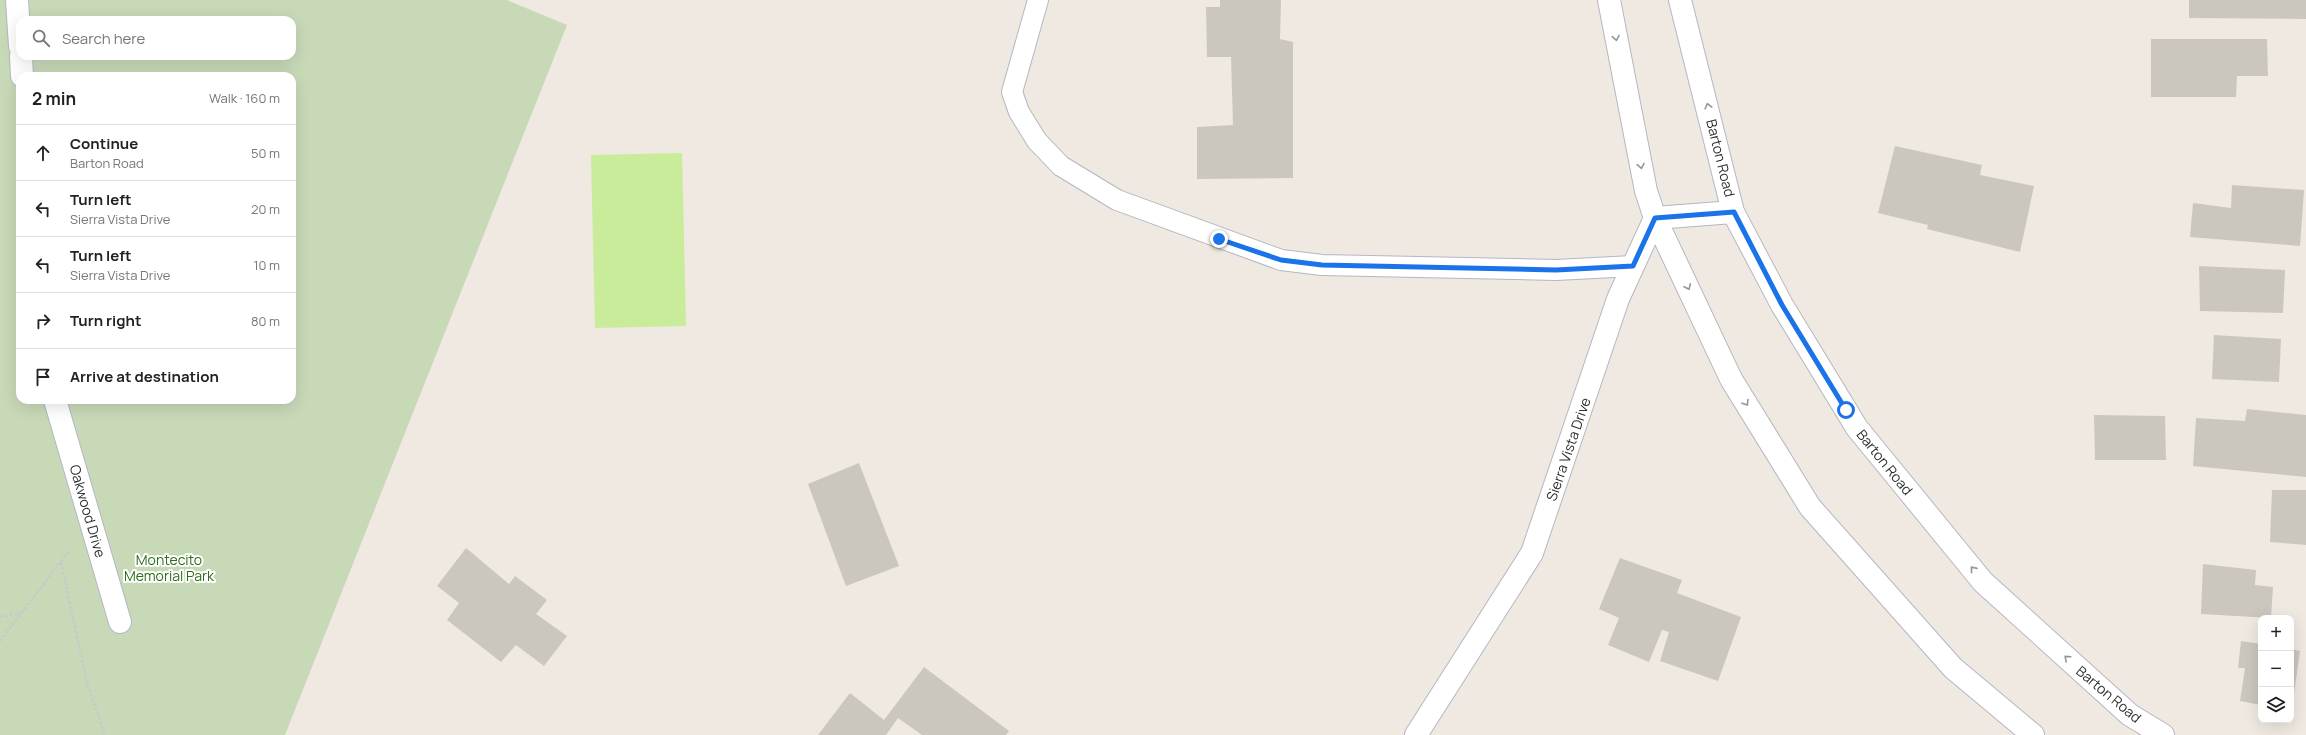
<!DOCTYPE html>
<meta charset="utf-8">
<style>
:root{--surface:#fff;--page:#f6f6f6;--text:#222;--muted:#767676;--line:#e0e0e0}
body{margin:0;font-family:Manrope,sans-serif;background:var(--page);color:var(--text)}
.controls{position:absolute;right:12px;bottom:12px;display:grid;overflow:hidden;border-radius:8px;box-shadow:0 4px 16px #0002}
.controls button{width:36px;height:36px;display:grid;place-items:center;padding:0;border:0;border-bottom:1px solid var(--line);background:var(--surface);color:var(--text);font:20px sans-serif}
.stop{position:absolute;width:12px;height:12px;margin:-9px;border:3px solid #1a73e8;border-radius:50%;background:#fff}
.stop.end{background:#1a73e8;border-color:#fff;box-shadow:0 1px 4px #0008}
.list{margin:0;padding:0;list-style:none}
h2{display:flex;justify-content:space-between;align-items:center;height:52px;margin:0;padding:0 16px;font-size:17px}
h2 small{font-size:13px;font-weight:400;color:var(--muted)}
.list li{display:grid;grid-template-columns:26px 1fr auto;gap:12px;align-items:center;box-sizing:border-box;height:56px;padding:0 16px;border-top:1px solid var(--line)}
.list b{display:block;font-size:15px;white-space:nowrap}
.list p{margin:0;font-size:13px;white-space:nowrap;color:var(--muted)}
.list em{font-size:13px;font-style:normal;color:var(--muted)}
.icon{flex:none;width:22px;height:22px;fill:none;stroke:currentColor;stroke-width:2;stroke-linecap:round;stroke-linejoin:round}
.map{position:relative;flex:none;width:2306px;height:735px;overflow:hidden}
.search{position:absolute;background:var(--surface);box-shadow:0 4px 16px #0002;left:16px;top:16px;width:280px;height:44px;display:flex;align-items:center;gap:10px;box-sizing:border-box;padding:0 14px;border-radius:12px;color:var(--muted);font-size:15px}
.panel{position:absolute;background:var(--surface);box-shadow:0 4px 16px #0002;left:16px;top:72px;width:280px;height:332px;border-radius:12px}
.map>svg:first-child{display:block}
.cemetery{fill:#c8d9b8;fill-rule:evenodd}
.pitch{fill:#c9ec9a}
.building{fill:#cbc7bf}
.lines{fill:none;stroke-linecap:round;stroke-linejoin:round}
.service-casing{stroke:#b4b7c1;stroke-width:22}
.minor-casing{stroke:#b4b7c1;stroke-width:24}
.secondary-casing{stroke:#b4b7c1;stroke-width:24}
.path{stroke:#c9c9c9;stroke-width:2.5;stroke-dasharray:3 2;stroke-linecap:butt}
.service{stroke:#fff;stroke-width:20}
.minor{stroke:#fff;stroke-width:22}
.secondary{stroke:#fff;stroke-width:22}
.oneway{stroke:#969696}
.route{stroke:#1a73e8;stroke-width:5}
.labels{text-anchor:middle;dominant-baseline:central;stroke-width:4;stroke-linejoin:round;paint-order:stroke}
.street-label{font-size:14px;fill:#2e2e2e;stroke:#fff}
.park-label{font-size:14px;fill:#2c6e1b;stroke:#fff}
</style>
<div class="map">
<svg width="2306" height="735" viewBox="0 0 2306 735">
<rect width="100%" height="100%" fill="#efe9e1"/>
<path class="cemetery" d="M 0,0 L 507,0 L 567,25 L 285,735 L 0,735 ZM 20,20 L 292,20 L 292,56 L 20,56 ZM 20,76 L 292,76 L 292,400 L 20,400 Z"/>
<path class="pitch" d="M 682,153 L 686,326 L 595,328 L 591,155 Z"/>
<g class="building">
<path d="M 1220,0 L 1281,0 L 1280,39 L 1293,42 L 1293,178 L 1197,179 L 1197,127 L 1233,125 L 1231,57 L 1207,57 L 1206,7 L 1220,7 Z"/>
<path d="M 2189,0 L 2306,0 L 2306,19 L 2189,18 Z"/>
<path d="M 2151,39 L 2267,39 L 2268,76 L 2237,76 L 2236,97 L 2151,97 Z"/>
<path d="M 1895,146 L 1982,165 L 1980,175 L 2034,186 L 2020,252 L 1927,229 L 1928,225 L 1878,213 Z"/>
<path d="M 2232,185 L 2304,190 L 2300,246 L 2190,237 L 2193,203 L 2231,208 Z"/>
<path d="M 2199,266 L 2285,270 L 2283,313 L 2200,311 Z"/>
<path d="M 2214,335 L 2281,339 L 2279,382 L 2212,379 Z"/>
<path d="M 2247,409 L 2306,415 L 2306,477 L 2193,466 L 2196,418 L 2245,421 Z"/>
<path d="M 2094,415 L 2165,416 L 2166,460 L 2095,460 Z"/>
<path d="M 859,463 L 899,566 L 846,586 L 808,484 Z"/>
<path d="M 2272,490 L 2306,490 L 2306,545 L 2270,542 Z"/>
<path d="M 466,548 L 509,584 L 515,576 L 547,600 L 536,614 L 567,636 L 544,666 L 516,645 L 501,662 L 447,620 L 459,603 L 437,586 Z"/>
<path d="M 1620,558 L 1682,580 L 1677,593 L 1741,617 L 1718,681 L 1660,661 L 1669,632 L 1662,630 L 1649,662 L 1608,645 L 1619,618 L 1599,609 Z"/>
<path d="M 2203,564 L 2256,570 L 2255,585 L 2273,587 L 2271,618 L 2201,614 Z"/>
<path d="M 2241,641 L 2261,644 L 2261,705 L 2240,701 L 2245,668 L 2238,668 Z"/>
<path d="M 2291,649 L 2300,651 L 2292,708 L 2291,708 Z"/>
<path d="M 924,667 L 1009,731 L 1006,735 L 922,735 L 898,718 L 886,735 L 818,735 L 850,693 L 884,720 Z"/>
</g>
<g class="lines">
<g class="service-casing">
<path id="service" d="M 1038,0 L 1012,92 L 1019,112 L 1037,141 L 1061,166 L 1117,200 L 1281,260 L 1322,265 L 1556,270 L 1633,266"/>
</g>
<g class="minor-casing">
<g id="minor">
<path d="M 17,0 L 20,46"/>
<path d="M 21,56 L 22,76"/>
<path d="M 55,400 L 120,622"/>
<path d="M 1416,735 L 1532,553 L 1618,299 L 1655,218 L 1733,212"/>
</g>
</g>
<g class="secondary-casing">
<g id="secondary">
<path d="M 1609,0 L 1646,191 L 1655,218 L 1731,379 L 1810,507 L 1953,668 L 2033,735"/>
<path d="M 1680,0 L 1733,212 L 1782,305 L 1857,428 L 1983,582 L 2130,715 L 2163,735"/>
</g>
</g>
<g class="path">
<path d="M 61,562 L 87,683 L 105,735"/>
<path d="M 0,617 L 21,613"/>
<path d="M 0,641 L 69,551"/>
</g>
<use href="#service" class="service"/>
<use href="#minor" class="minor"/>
<use href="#secondary" class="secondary"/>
</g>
<defs><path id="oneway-chevron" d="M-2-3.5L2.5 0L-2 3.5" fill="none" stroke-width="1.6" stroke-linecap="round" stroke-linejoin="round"/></defs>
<g class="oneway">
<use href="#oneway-chevron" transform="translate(1616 38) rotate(79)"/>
<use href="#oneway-chevron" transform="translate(1708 106) rotate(-104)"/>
<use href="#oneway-chevron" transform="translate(1641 166) rotate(79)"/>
<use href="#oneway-chevron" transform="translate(1688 287) rotate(65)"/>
<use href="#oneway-chevron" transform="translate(1746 403) rotate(58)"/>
<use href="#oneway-chevron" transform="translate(1973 569) rotate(-129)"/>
<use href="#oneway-chevron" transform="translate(2067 658) rotate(-138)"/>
</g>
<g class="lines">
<path class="route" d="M 1219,239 L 1281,260 L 1322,265 L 1556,270 L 1633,266 L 1655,218 L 1734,212 L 1782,305 L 1846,410"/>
</g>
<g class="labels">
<g class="street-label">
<text transform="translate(1721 158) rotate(76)">Barton Road</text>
<text transform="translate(1568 449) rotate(-71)">Sierra Vista Drive</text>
<text transform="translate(1885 462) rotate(51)">Barton Road</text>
<text transform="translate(88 511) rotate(74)">Oakwood Drive</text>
<text transform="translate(2109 694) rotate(40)">Barton Road</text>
</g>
<g class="park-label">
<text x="169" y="559">Montecito<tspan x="169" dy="16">Memorial Park</tspan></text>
</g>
</g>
</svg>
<div class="controls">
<button>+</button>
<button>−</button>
<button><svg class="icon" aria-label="layers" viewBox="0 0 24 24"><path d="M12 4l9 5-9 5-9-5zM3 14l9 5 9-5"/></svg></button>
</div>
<div class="stop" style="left:1846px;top:410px"></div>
<div class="stop end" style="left:1219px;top:239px"></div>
<div class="search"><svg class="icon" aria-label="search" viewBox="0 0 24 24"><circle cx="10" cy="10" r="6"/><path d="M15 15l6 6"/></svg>Search here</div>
<section class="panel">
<h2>2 min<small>Walk · 160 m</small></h2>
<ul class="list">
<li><svg class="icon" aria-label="ahead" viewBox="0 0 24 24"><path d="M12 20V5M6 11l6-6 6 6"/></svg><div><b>Continue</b><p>Barton Road</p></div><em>50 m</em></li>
<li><svg class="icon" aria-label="left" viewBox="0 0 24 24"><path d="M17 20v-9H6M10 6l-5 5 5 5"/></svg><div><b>Turn left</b><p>Sierra Vista Drive</p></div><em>20 m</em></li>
<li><svg class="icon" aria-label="left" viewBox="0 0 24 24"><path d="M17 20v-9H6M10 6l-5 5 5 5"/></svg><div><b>Turn left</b><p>Sierra Vista Drive</p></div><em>10 m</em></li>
<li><svg class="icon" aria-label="right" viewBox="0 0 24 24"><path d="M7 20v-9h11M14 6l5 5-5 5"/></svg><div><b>Turn right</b></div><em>80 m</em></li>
<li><svg class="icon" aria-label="arrive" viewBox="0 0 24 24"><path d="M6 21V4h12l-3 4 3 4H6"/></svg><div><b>Arrive at destination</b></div></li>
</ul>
</section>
</div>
